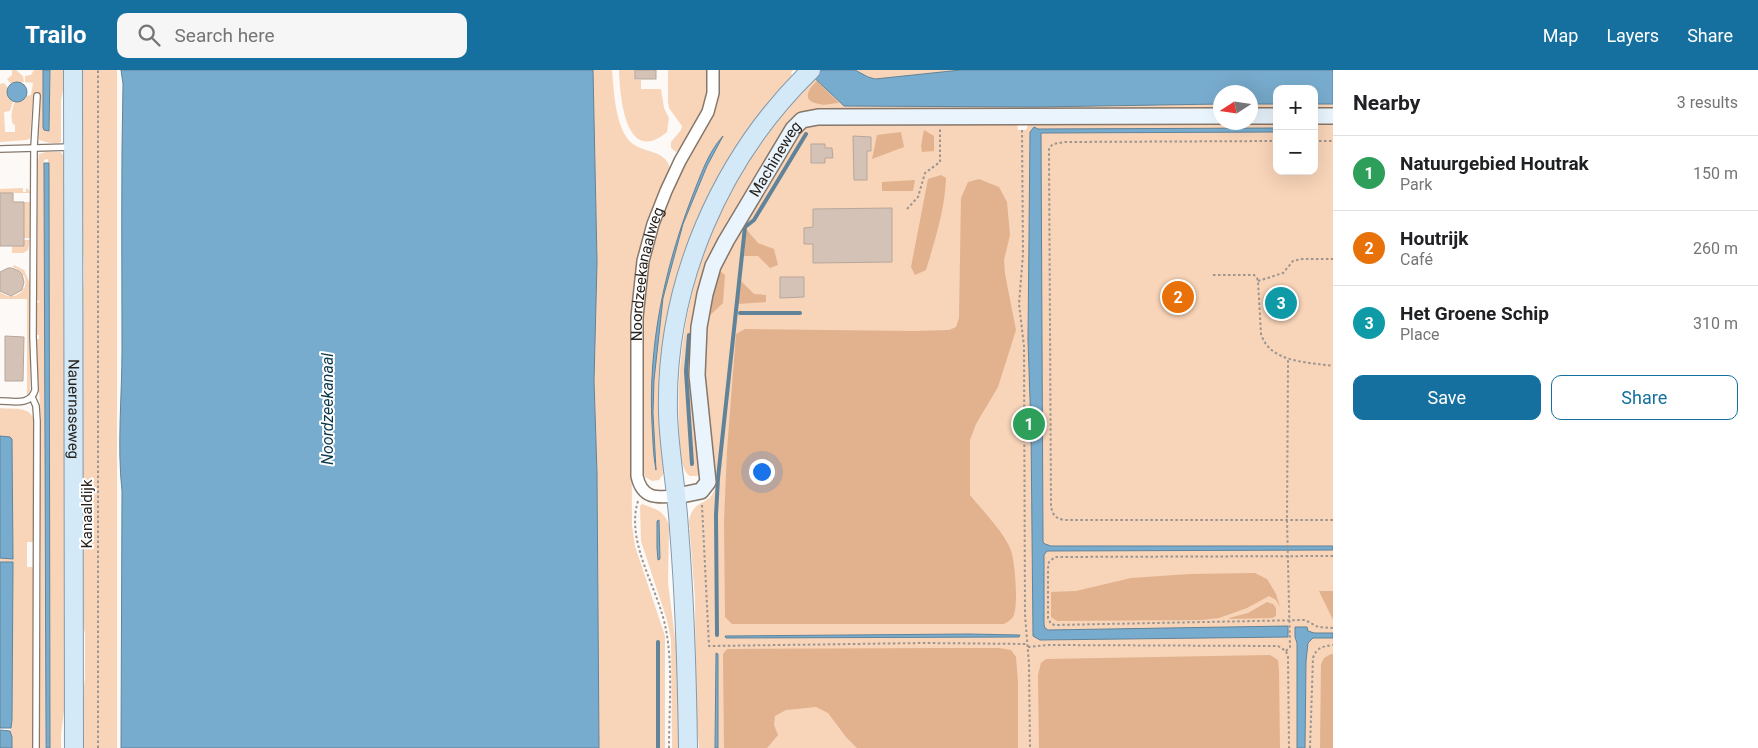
<!DOCTYPE html>
<meta charset="utf-8">
<style>
:root{--surface:#fff;--page:#f6f6f6;--text:#202124;--muted:#757577;--line:#e0e0e0;--accent:#15709f}
body{margin:0;font-family:Roboto,sans-serif;background:var(--page);color:var(--text)}
.controls{position:absolute;right:15px;top:15px;display:grid;overflow:hidden;border-radius:10px;box-shadow:0 5px 20px #0002}
.controls button{width:45px;height:45px;display:grid;place-items:center;padding:0;border:0;border-bottom:1px solid var(--line);background:var(--surface);color:var(--text);font:25px sans-serif}
.compass{position:absolute;left:1213px;top:15px;width:45px;height:45px;border-radius:50%;background:var(--surface);box-shadow:0 5px 20px #0002;rotate:258deg}
.you{position:absolute;left:761px;top:401px;width:18px;height:18px;margin:-12px;border:4px solid #fff;border-radius:50%;background:#1a73e8;box-shadow:0 0 0 8px #1a73e833}
.badge{display:grid;place-items:center;width:32px;height:32px;border-radius:50%;background:var(--accent);color:#fff;font-size:16px;font-weight:700}
.pin{position:absolute;translate:-50% -50%;border:2px solid #fff;box-shadow:0 1px 5px #0006}
.list{margin:0;padding:0;list-style:none}
h2{display:flex;justify-content:space-between;align-items:center;height:65px;margin:0;padding:0 20px;font-size:21px}
h2 small{font-size:16px;font-weight:400;color:var(--muted)}
.list li{display:grid;grid-template-columns:32px 1fr auto;gap:15px;align-items:center;box-sizing:border-box;height:75px;padding:0 20px;border-top:1px solid var(--line)}
.list b{display:block;font-size:19px;white-space:nowrap}
.list p{margin:0;font-size:16px;white-space:nowrap;color:var(--muted)}
.list em{font-size:16px;font-style:normal;color:var(--muted)}
.actions{display:flex;gap:10px;padding:15px 20px}
.actions a{flex:1;padding:11px 0;border:1px solid var(--accent);border-radius:10px;text-align:center;font-size:18px;color:var(--accent)}
.actions .main{background:var(--accent);color:#fff}
.icon{flex:none;width:28px;height:28px;fill:none;stroke:currentColor;stroke-width:2;stroke-linecap:round;stroke-linejoin:round}
.map{position:relative;flex:none;width:1333px;height:678px;overflow:hidden}
header{display:flex;align-items:center;gap:30px;box-sizing:border-box;height:70px;padding:0 25px;background:var(--accent);color:#fff}
header strong{font-size:24px}
nav{display:flex;gap:28px;margin-inline-start:auto;font-size:18px}
.search{width:350px;height:45px;background:var(--page);display:flex;align-items:center;gap:12px;box-sizing:border-box;padding:0 18px;border-radius:10px;color:var(--muted);font-size:19px}
main{display:flex}
aside{flex:1;background:var(--surface)}
.map>svg:first-child{display:block}
.green{fill:#f8d4b8}
.forest{fill:#e1b28d}
.water{fill:#78acce;stroke:#608399}
.lines{fill:none;stroke-linecap:round;stroke-linejoin:round}
.stream{stroke:#608399;stroke-width:4}
.building{fill:#d3c2b5;stroke:#b7a79b}
.lane-casing{stroke:#86776b;stroke-width:8}
.street-casing{stroke:#86776b;stroke-width:14}
.secondary-casing{stroke:#86776b;stroke-width:18}
.primary-casing{stroke:#849aa9;stroke-width:20}
.path{stroke:#9a9591;stroke-width:2;stroke-dasharray:2.5 2.5;stroke-linecap:butt}
.lane{stroke:#fff;stroke-width:5.5}
.street{stroke:#fff;stroke-width:11}
.secondary{stroke:#e9f4fc;stroke-width:15}
.primary{stroke:#d3e9f8;stroke-width:18}
.labels{text-anchor:middle;dominant-baseline:central;stroke-width:4;stroke-linejoin:round;paint-order:stroke}
.street-label{font-size:15px;fill:#28221d;stroke:#fff}
.water-label{font-size:16px;font-style:italic;fill:#0b374e;stroke:#fff}
</style>
<header>
<strong>Trailo</strong>
<div class="search"><svg class="icon" aria-label="search" viewBox="0 0 24 24"><circle cx="10" cy="10" r="6"/><path d="M15 15l6 6"/></svg>Search here</div>
<nav><a>Map</a><a>Layers</a><a>Share</a></nav>
</header>
<main>
<div class="map">
<svg width="1333" height="678" viewBox="0 0 1333 678">
<rect width="100%" height="100%" fill="#fdf9f6"/>
<g class="green">
<path d="M 12,0 L 16,0 L 23,6 L 24,12 L 11,14 L 7,9 L 12,5 Z"/>
<path d="M 34,0 L 43,0 L 43,22 L 49,61 L 50,0 L 65,0 L 65,11 L 61,30 L 61,72 C 55,75 46,72 39,70 L 40,33 L 38,24 L 33,25 L 30,68 L 27,70 L 0,72 L 0,14 L 4,13 L 8,18 L 8,26 L 13,31 L 10,41 L 4,42 L 5,62 L 15,62 L 15,55 L 13,54 C 10,47 12,39 15,31 L 21,31 L 26,26 L 31,25 L 33,13 L 25,12 L 25,6 L 31,5 Z"/>
<path d="M 80,0 L 117,0 L 117,678 L 81,678 L 81,647 L 85,608 L 85,564 L 81,540 L 80,246 C 85,216 85,185 80,155 Z"/>
<path d="M 593,0 L 612,0 C 614,21 615,65 636,76 C 647,82 664,82 669,95 L 669,101 L 645,160 L 635,202 L 634,216 L 631,261 L 632,455 L 635,476 L 665,566 L 665,678 L 599,678 L 597,403 L 594,311 Z"/>
<path d="M 619,0 L 635,0 L 635,10 L 641,10 L 641,19 L 661,19 L 664,38 L 669,48 L 667,62 C 625,97 620,25 619,0 Z"/>
<path d="M 668,0 L 708,0 L 706,34 L 682,76 L 676,82 L 671,78 L 671,72 L 681,60 L 682,56 L 669,38 L 668,33 Z"/>
<path d="M 718,0 L 793,0 L 791,3 L 792,5 L 789,11 L 685,185 L 668,244 L 661,286 L 659,344 L 664,403 L 659,410 L 652,411 L 645,407 L 642,396 L 642,249 L 648,197 L 658,154 L 670,123 L 714,42 L 717,26 Z"/>
<path d="M 830,0 L 1333,0 L 1333,41 L 1314,41 L 1314,19 L 1277,19 L 1277,42 L 1251,42 L 1250,22 L 1220,22 L 1220,42 L 812,43 L 708,195 L 701,402 L 697,406 L 690,406 C 679,400 680,369 679,357 C 676,288 688,219 714,156 C 717,147 721,137 725,128 C 737,106 751,83 765,63 C 777,46 794,30 808,15 L 815,9 L 817,11 Z"/>
<path d="M 1277,51 L 1277,101 L 1314,101 L 1314,51 L 1333,51 L 1333,678 L 699,678 L 696,646 L 695,527 L 689,452 C 692,428 710,437 715,418 L 705,337 L 704,260 L 715,205 L 789,75 L 806,54 L 1017,53 L 1018,60 L 1026,60 L 1029,53 Z"/>
<path d="M 46,82 L 61,82 L 65,89 L 66,626 L 61,664 L 61,678 L 50,678 L 48,89 L 44,90 L 45,678 L 39,678 L 41,497 L 39,362 L 41,351 L 36,277 L 37,269 L 39,269 L 39,265 L 37,265 L 37,233 L 40,232 L 37,230 L 38,92 L 39,84 Z"/>
<path d="M 23,118 L 23,122 L 26,122 L 26,118 L 29,120 L 30,123 L 0,123 L 0,119 Z"/>
<rect x="24" y="132" width="7" height="36"/>
<path d="M 24,170 L 30,170 L 28,180 L 23,183 L 12,183 L 12,176 L 24,176 Z"/>
<path d="M 14,195 L 24,200 L 30,214 L 30,325 L 27,325 L 27,229 L 0,229 L 0,222 C 20,237 39,207 13,197 Z"/>
<path d="M 0,338 C 13,340 29,335 34,350 L 34,472 L 27,472 L 27,497 L 34,497 L 33,678 L 12,678 L 12,667 L 10,661 L 12,650 L 13,493 L 0,492 L 0,488 L 13,488 L 12,369 L 10,367 L 0,366 Z"/>
<path d="M 642,434 C 656,439 665,441 669,456 L 668,513 L 676,576 L 680,678 L 672,678 L 671,570 L 667,550 L 641,471 L 640,436 Z"/>
</g>
<g class="forest">
<path d="M 817,11 L 839,33 C 832,33 825,36 819,34 C 801,31 808,19 817,11 Z"/>
<path d="M 924,60 L 934,66 L 934,81 L 922,82 L 921,76 Z"/>
<path d="M 901,62 L 904,77 L 872,89 L 877,65 Z"/>
<path d="M 941,105 L 946,108 C 945,139 935,170 926,200 L 915,205 L 911,197 L 928,109 Z"/>
<path d="M 979,109 L 999,117 L 1007,132 L 1010,165 L 1004,190 L 1005,204 L 1016,260 L 998,317 L 976,354 L 970,370 L 970,425 C 982,440 1002,460 1010,478 C 1015,488 1019,537 1013,547 C 1011,550 1007,552 1004,554 L 732,554 L 725,547 L 724,451 L 727,380 L 736,264 L 745,259 L 914,261 L 949,260 L 956,257 L 959,248 L 961,128 L 968,112 Z"/>
<path d="M 915,110 L 913,121 L 882,121 L 882,112 Z"/>
<path d="M 746,159 L 758,173 L 774,179 L 778,195 L 770,198 L 758,186 L 744,186 Z"/>
<path d="M 718,200 L 725,205 L 723,233 L 706,249 Z"/>
<path d="M 741,211 L 754,224 L 766,225 L 766,232 L 738,234 Z"/>
<path d="M 1255,503 L 1267,509 L 1276,524 L 1280,537 L 1276,530 L 1269,526 L 1247,538 L 1219,548 L 1202,550 L 1057,551 L 1051,547 L 1051,522 L 1076,521 L 1131,508 L 1190,504 Z"/>
<path d="M 1319,521 L 1333,521 L 1333,550 Z"/>
<path d="M 1267,532 L 1273,534 L 1276,538 L 1276,546 L 1272,548 L 1230,549 L 1229,548 L 1248,543 Z"/>
<path d="M 950,578 L 999,578 L 1011,580 L 1016,587 L 1018,613 L 1018,678 L 857,678 L 846,667 L 828,643 L 816,637 L 786,640 L 775,646 L 774,655 L 778,665 L 767,678 L 724,678 L 723,584 L 727,579 Z"/>
<path d="M 1331,584 L 1333,584 L 1333,678 L 1320,678 L 1321,594 L 1324,588 Z"/>
<path d="M 1270,585 L 1278,590 L 1279,600 L 1280,678 L 1039,678 L 1038,605 L 1041,593 L 1046,589 Z"/>
</g>
<g class="water">
<path d="M 43,0 L 50,0 L 49,61 L 44,60 L 43,57 Z"/>
<path d="M 121,0 L 593,0 L 597,192 L 594,311 L 597,403 L 599,678 L 121,678 L 122,421 C 117,375 122,327 122,280 C 122,191 121,102 123,14 Z"/>
<path d="M 806,0 L 855,0 L 868,7 L 875,9 L 961,0 L 1333,0 L 1333,34 L 1314,34 L 1314,19 L 1277,19 L 1277,34 L 1251,34 L 1250,22 L 1220,22 L 1220,34 L 1035,37 L 844,36 Z"/>
<circle cx="17" cy="22" r="10"/>
<path d="M 1034,57 L 1038,59 L 1277,58 L 1277,62 L 1041,63 L 1043,472 L 1045,474 L 1051,476 L 1333,476 L 1333,480 L 1047,481 L 1044,485 L 1044,555 L 1045,558 L 1048,560 L 1288,556 L 1288,567 L 1040,570 L 1033,566 L 1031,358 L 1028,270 L 1030,62 Z"/>
<path d="M 723,66 L 707,96 L 683,154 L 663,228 L 654,310 L 653,343 L 656,400 C 653,385 653,369 652,354 C 648,276 664,200 692,127 C 700,107 708,82 723,66 Z"/>
<path d="M 44,93 L 49,93 L 50,678 L 46,678 Z"/>
<path d="M 0,366 L 10,367 L 12,369 L 13,489 L 0,488 Z"/>
<path d="M 659,450 L 660,489 L 658,490 L 657,478 L 657,451 Z"/>
<path d="M 0,492 L 13,492 L 12,650 L 11,658 L 0,658 Z"/>
<path d="M 1295,557 L 1307,557 L 1308,561 L 1314,563 L 1333,563 L 1333,568 L 1313,568 L 1308,573 L 1306,591 L 1305,678 L 1297,678 L 1297,573 L 1295,567 Z"/>
<path d="M 969,564 L 1020,565 L 1019,567 L 726,568 L 725,566 Z"/>
<path d="M 716,583 L 718,584 L 718,678 L 715,678 Z"/>
<path d="M 0,660 L 10,661 L 12,667 L 12,678 L 0,678 Z"/>
</g>
<g class="lines">
<g class="stream">
<path d="M 740,243 L 800,243"/>
<path d="M 689,265 L 686,301 L 692,394"/>
<path d="M 717,565 L 716,445 L 718,408 L 745,157 L 754,150 L 806,64"/>
<path d="M 658,572 L 658,678"/>
</g>
</g>
<g class="building">
<rect x="635" y="0" width="21" height="9"/>
<path d="M 853,66 L 871,67 L 871,81 L 867,81 L 867,110 L 854,110 Z"/>
<path d="M 811,74 L 825,74 L 825,78 L 832,78 L 833,88 L 825,88 L 825,93 L 811,93 Z"/>
<path d="M 0,123 L 13,123 L 13,132 L 24,132 L 24,176 L 0,176 Z"/>
<path d="M 892,138 L 892,192 L 813,193 L 813,174 L 804,174 L 804,158 L 813,157 L 813,139 Z"/>
<path d="M 8,198 L 12,198 L 19,201 L 22,204 L 24,212 L 22,220 L 11,226 L 0,221 L 0,202 Z"/>
<path d="M 780,207 L 804,207 L 804,227 L 780,228 Z"/>
<path d="M 1172,220 L 1184,221 L 1184,234 L 1172,233 Z"/>
<path d="M 5,266 L 24,267 L 23,311 L 5,311 Z"/>
</g>
<g class="lines">
<g class="lane-casing">
<g id="lane">
<path d="M 0,79 L 71,77"/>
<path d="M 32,327 L 36,336 L 37,351 L 36,678"/>
<path d="M 0,331 C 13,331 31,336 35,320 L 33,267 L 34,77 L 37,26"/>
</g>
</g>
<g class="street-casing">
<g id="street">
<path id="s1" d="M 677,426 C 656,428 642,429 637,406 L 637,247 L 643,191 L 653,154 L 666,121 L 680,91 L 708,42 L 713,23 L 713,0"/>
</g>
</g>
<g class="secondary-casing">
<g id="secondary">
<path d="M 1250,46 L 1277,46"/>
<path d="M 1314,46 L 1333,46"/>
<path id="s2" d="M 677,426 L 701,421 L 708,412 L 697,305 L 699,257 L 705,224 L 713,196 L 726,171 L 793,59 L 802,50 L 818,47 L 1220,46"/>
</g>
</g>
<g class="primary-casing">
<g id="primary">
<path id="s3" d="M 73,0 L 74,678"/>
<path d="M 688,678 C 687,605 685,532 679,459 C 677,420 669,382 668,343 C 665,215 720,88 811,0"/>
</g>
</g>
<g class="path">
<path d="M 1022,60 L 1023,184 L 1019,234 L 1024,276 L 1025,545 L 1029,594 L 1030,678"/>
<path d="M 1277,71 L 1065,72 L 1053,74 L 1049,78 L 1051,437 C 1053,445 1055,448 1064,450 L 1333,450"/>
<path d="M 1314,71 L 1333,71"/>
<path d="M 907,139 L 918,127 L 925,103 L 940,92 L 940,59"/>
<path d="M 1213,205 L 1254,205 L 1257,208 L 1258,211 L 1261,264 C 1270,293 1308,292 1333,296"/>
<path d="M 1258,211 L 1283,203 L 1293,191 L 1302,189 L 1333,189"/>
<path d="M 638,431 C 625,473 659,519 666,560 C 673,595 669,641 669,678"/>
<path d="M 702,435 L 709,576 L 925,573 L 1027,574"/>
<path d="M 1333,486 L 1055,487 L 1049,492 L 1048,498 L 1048,548 L 1051,554 L 1055,555 L 1305,550 L 1318,557 L 1333,558"/>
<path d="M 1028,577 L 1049,575 L 1278,576 L 1286,581 L 1288,587 L 1289,678"/>
<path d="M 1286,581 L 1290,577 L 1287,450 L 1288,289"/>
<path d="M 98,678 L 98,0"/>
<path d="M 1310,678 L 1313,588 C 1316,578 1323,576 1333,575"/>
</g>
<use href="#lane" class="lane"/>
<use href="#street" class="street"/>
<use href="#secondary" class="secondary"/>
<use href="#primary" class="primary"/>
</g>
<g class="labels">
<g class="street-label">
<text stroke="none"><textPath href="#s2" startOffset="378">Machineweg</textPath></text>
<text stroke="none"><textPath href="#s1" startOffset="254">Noordzeekanaalweg</textPath></text>
<text stroke="none"><textPath href="#s3" startOffset="339">Nauernaseweg</textPath></text>
<text transform="translate(87 444) rotate(-90)">Kanaaldijk</text>
</g>
<g class="water-label">
<text transform="translate(327 339) rotate(-90)">Noordzeekanaal</text>
</g>
</g>
</svg>
<div class="controls">
<button>+</button>
<button>−</button>
</div>
<svg class="compass" viewBox="-18 -18 36 36"><path d="M0-13l5 13h-10z" fill="#e53935"/><path d="M0 13l5-13h-10z" fill="#757577"/></svg>
<div class="you"></div>
<div class="pin badge" style="left:1029px;top:354px;background:#2e9e5b">1</div>
<div class="pin badge" style="left:1178px;top:227px;background:#e8710a">2</div>
<div class="pin badge" style="left:1281px;top:233px;background:#0f9aa8">3</div>
</div>
<aside>
<h2>Nearby<small>3 results</small></h2>
<ul class="list">
<li><span class="badge" style="background:#2e9e5b">1</span><div><b>Natuurgebied Houtrak</b><p>Park</p></div><em>150 m</em></li>
<li><span class="badge" style="background:#e8710a">2</span><div><b>Houtrijk</b><p>Café</p></div><em>260 m</em></li>
<li><span class="badge" style="background:#0f9aa8">3</span><div><b>Het Groene Schip</b><p>Place</p></div><em>310 m</em></li>
</ul>
<div class="actions"><a class="main">Save</a><a>Share</a></div>
</aside>
</main>
